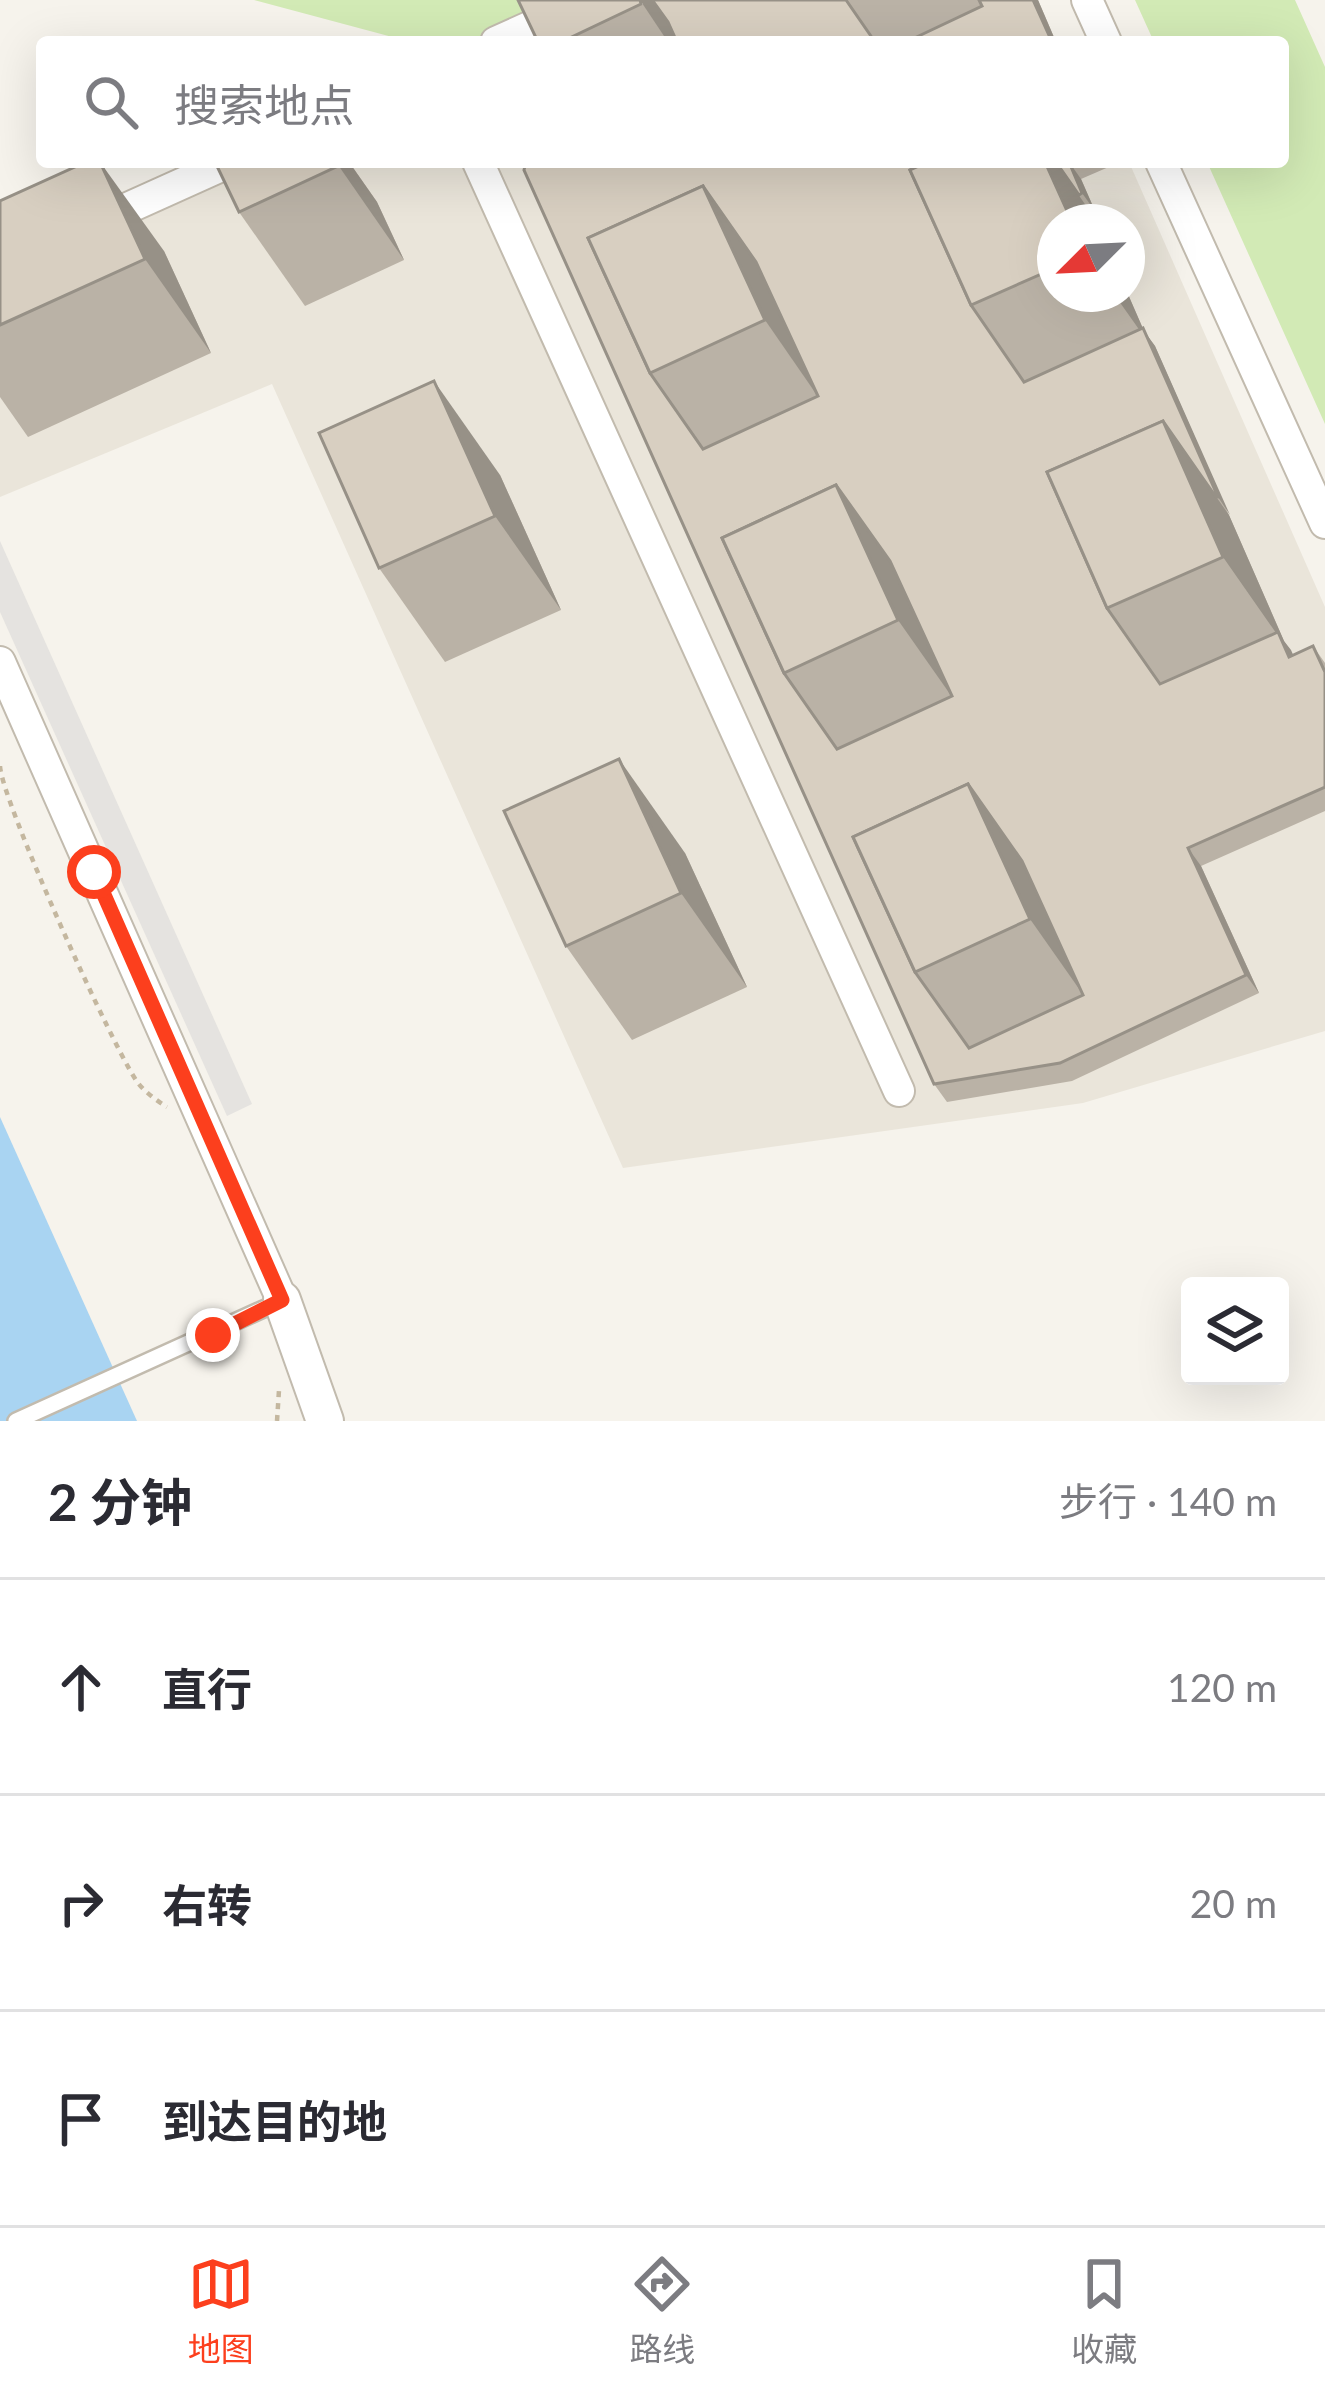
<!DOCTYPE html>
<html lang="zh">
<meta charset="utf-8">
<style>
:root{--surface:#fff;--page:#f7f7f7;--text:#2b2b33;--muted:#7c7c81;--line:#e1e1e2;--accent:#fc3f1d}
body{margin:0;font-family:Lato,"Noto Sans SC",sans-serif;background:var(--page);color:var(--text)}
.controls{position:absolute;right:36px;bottom:36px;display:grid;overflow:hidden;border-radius:12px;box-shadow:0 12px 48px #0002}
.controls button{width:108px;height:108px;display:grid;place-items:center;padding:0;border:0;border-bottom:3px solid var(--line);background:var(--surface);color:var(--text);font:60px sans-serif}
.compass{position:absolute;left:1037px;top:204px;width:108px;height:108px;border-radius:50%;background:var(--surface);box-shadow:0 12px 48px #0002;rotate:246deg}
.stop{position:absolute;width:36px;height:36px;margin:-27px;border:9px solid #fc3f1d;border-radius:50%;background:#fff}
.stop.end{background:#fc3f1d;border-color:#fff;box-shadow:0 3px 12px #0008}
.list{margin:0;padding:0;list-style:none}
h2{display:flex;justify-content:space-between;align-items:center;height:156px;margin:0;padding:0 48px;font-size:51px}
h2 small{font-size:39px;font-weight:400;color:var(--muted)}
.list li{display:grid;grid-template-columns:78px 1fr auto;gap:36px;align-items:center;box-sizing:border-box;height:216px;padding:0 48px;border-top:3px solid var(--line)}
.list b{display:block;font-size:45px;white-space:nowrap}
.list em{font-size:39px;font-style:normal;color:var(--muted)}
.icon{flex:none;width:66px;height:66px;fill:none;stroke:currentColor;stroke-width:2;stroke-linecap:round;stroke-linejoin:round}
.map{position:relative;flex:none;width:1325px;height:1421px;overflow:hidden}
.search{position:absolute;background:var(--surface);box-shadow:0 12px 48px #0002;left:36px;right:36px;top:36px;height:132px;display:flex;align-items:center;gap:30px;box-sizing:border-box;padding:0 42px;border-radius:12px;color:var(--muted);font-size:45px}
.sheet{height:804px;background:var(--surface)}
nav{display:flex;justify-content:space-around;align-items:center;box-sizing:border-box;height:168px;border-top:3px solid var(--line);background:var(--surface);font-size:33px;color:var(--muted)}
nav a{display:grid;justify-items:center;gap:6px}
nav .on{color:var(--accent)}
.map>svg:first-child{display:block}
.residential{fill:#eae5da;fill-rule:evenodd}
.green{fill:#d2eab5}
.parking{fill:#e5e3e0}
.water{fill:#a9d4f2}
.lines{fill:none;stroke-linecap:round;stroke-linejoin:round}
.service-casing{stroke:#c2bbae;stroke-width:20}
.minor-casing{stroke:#c2bbae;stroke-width:34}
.tertiary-casing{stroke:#c2bbae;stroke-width:40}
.path{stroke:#c4b79f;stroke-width:4.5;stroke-dasharray:6 6;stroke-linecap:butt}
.service{stroke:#fff;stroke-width:15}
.minor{stroke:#fff;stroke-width:30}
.tertiary{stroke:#fff;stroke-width:36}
.wall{fill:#bab2a6}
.shaded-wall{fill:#979187}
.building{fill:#d8cfc1;stroke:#979187;stroke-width:3;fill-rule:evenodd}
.route{stroke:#fc3f1d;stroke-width:15}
</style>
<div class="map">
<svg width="1325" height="1421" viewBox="0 0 1325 1421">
<rect width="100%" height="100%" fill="#f6f3ec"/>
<path class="residential" d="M 272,162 L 1129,162 L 1325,607 L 1325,1031 L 1083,1103 L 623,1168 L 272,384 L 0,497 L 0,281 ZM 1055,222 L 1127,222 L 1127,294 L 1055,294 Z"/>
<g class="green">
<path d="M 254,0 L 558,0 L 469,42 L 411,42 Z"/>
<path d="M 1135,0 L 1295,0 L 1325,67 L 1325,424 L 1207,162 L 1283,162 L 1283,42 L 1154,42 Z"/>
</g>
<path class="parking" d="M 0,541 L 252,1104 L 227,1116 L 0,612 Z"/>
<path class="water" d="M 0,1117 L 137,1421 L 0,1421 Z"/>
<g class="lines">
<g class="service-casing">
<path id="service" d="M 16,1421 L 281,1301"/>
</g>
<g class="minor-casing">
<g id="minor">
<path d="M 1087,0 L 1106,42"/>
<path d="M 496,42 L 589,0"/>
<path d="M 478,162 L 899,1091"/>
<path d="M 1161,162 L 1325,523"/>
<path d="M 99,221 L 230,162"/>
<path d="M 0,662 L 282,1300"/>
</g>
</g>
<g class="tertiary-casing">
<path id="tertiary" d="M 282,1300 L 325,1421"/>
</g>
<g class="path">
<path d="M 0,766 C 1,799 115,1053 138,1083 C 145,1092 157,1101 167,1107"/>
<path d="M 277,1421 L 279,1390"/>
</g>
<use href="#service" class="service"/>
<use href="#minor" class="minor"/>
<use href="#tertiary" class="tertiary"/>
</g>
<g class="wall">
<path d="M 655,0 L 1038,0 L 1056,42 L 538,42 Z"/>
<path d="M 215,162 L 349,162 L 377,202 L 404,260 L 305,306 L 239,212 Z"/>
<path d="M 526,162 L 1109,162 L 1111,166 L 1081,179 L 1095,211 L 1091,213 L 1096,222 L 1055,222 L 1055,294 L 1127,294 L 1127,292 L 1144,331 L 1155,346 L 1284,641 L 1293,655 L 1313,646 L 1325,663 L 1325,811 L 1201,866 L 1259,993 L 1072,1081 L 947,1102 L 934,1084 Z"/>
<path d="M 0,201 L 164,251 L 211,353 L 28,437 L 0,397 Z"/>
<path d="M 500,475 L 561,610 L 445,662 L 379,568 Z"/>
<path d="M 685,853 L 747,987 L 632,1040 L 566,946 Z"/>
</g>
<g class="shaded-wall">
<path d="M 640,0 L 652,0 L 681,42 L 668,42 Z"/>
<path d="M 1033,0 L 1038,0 L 1056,42 L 1052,42 Z"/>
<path d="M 100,162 L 164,251 L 211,353 L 145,259 Z"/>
<path d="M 336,162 L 349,162 L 377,202 L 404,260 Z"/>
<path d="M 1045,162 L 1056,162 L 1091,213 L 1096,222 L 1072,222 Z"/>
<path d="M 1069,162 L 1081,179 L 1095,211 L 1082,193 Z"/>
<path d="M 703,186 L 769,280 L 830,414 L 765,320 Z"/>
<path d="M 1127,292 L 1144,331 L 1155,346 L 1230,515 L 1218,497 L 1150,345 L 1114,294 L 1127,294 Z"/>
<path d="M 434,381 L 500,475 L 561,610 L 495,516 Z"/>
<path d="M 1163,421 L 1229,515 L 1284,641 L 1291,650 L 1302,675 L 1289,657 L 1283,643 L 1223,557 Z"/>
<path d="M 836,485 L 902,579 L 964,714 L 898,620 Z"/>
<path d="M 619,759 L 685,853 L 747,987 L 681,893 Z"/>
<path d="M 968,784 L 1034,878 L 1096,1013 L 1030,919 Z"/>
<path d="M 1188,848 L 1201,866 L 1259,993 L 1246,975 Z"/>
</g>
<g class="building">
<path d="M 518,0 L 640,0 L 641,4 L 561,42 L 538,42 Z"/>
<path d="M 655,0 L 846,0 L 875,42 L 677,42 L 668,22 L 653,1 Z"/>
<path d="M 979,0 L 1033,0 L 1052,42 L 906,42 L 982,6 Z"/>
<path d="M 86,162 L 100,162 L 145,259 L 0,325 L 0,201 Z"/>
<path d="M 215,162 L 336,162 L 338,166 L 239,212 Z"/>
<path d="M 526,162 L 928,162 L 910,170 L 971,305 L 1024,382 L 1143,328 L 1218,497 L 1216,497 L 1163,421 L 1047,472 L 1107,608 L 1160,684 L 1278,632 L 1289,657 L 1313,646 L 1325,672 L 1325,787 L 1188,848 L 1246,975 L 1060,1063 L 934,1084 L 524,170 ZM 703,186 L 756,262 L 818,396 L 703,449 L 650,373 L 588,238 ZM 836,485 L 890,561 L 952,696 L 837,749 L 784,673 L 722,538 ZM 968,784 L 1022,861 L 1083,995 L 969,1048 L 915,972 L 853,837 Z"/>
<path d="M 928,162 L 1045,162 L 1072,222 L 1055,222 L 1055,268 L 971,305 L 910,170 Z"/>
<path d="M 1056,162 L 1069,162 L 1082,193 L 1079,195 Z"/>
<path d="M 703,186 L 765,320 L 650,373 L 588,238 Z"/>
<path d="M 434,381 L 495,516 L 379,568 L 319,433 Z"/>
<path d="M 1163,421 L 1223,557 L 1107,608 L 1047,472 Z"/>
<path d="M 836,485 L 898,620 L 784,673 L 722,538 Z"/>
<path d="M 619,759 L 681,893 L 566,946 L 504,811 Z"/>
<path d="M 968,784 L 1030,919 L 915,972 L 853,837 Z"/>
</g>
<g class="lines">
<path class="route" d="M 94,872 L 282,1300 L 213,1335"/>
</g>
</svg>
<div class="controls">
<button><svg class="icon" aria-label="layers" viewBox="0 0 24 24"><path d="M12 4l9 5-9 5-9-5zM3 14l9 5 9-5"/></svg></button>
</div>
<svg class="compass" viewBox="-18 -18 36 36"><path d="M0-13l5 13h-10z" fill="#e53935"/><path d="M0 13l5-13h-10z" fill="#7c7c81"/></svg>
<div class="stop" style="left:94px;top:872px"></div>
<div class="stop end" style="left:213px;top:1335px"></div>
<div class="search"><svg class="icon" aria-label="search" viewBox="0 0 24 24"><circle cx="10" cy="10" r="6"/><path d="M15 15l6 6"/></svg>搜索地点</div>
</div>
<section class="sheet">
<h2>2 分钟<small>步行 · 140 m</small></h2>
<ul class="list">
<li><svg class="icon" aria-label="ahead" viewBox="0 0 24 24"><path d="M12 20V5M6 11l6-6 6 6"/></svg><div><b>直行</b></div><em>120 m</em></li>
<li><svg class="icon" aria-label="right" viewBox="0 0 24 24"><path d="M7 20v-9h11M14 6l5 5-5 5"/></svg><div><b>右转</b></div><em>20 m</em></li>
<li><svg class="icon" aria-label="arrive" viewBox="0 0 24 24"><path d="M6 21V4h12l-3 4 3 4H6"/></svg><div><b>到达目的地</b></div></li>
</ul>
</section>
<nav>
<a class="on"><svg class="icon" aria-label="map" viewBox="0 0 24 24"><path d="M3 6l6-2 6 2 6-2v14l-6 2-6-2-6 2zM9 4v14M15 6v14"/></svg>地图</a>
<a><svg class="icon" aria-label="directions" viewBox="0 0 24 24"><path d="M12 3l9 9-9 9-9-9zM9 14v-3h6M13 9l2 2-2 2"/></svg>路线</a>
<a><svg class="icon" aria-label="saved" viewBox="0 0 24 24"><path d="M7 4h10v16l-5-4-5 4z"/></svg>收藏</a>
</nav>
